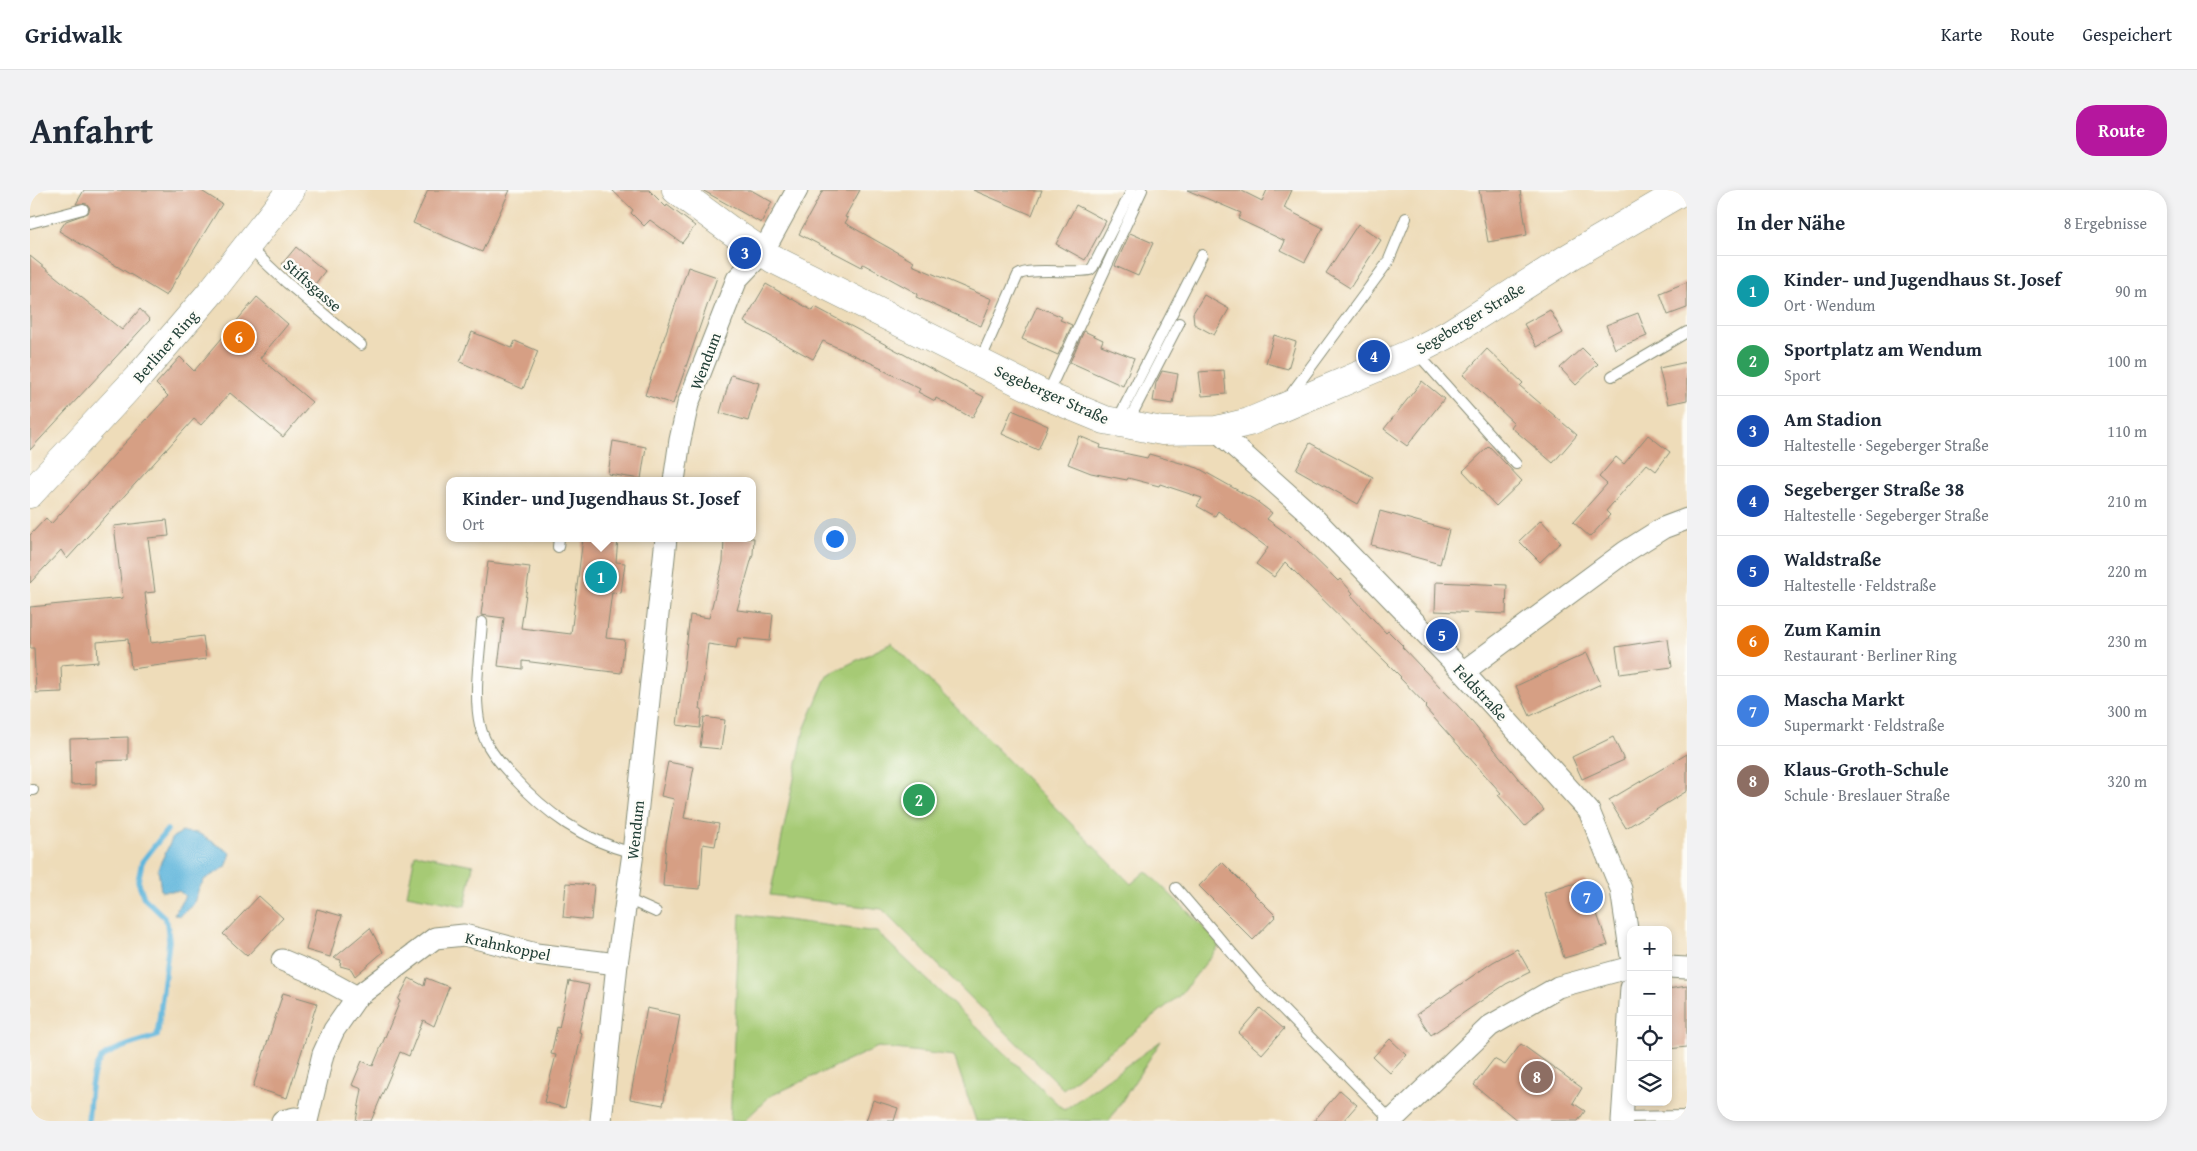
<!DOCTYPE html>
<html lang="de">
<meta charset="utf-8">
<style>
:root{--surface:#fff;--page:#f2f2f3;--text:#1f2937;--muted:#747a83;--line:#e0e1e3;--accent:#b5179e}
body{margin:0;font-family:"Gentium Book Plus",serif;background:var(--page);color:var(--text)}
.controls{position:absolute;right:15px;bottom:15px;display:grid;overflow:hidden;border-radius:10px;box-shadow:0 2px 8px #0003}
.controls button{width:45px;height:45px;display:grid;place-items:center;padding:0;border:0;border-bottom:1px solid var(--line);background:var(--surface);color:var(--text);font:25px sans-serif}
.you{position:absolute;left:804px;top:348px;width:18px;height:18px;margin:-12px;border:4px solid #fff;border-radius:50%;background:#1a73e8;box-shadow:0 0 0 8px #1a73e833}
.badge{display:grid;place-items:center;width:32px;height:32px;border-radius:50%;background:var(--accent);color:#fff;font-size:16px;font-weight:700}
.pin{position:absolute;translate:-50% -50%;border:2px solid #fff;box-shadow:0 1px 5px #0006}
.popup{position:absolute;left:416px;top:287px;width:310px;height:65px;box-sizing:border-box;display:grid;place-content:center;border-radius:10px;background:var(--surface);filter:drop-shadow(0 1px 4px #0005);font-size:16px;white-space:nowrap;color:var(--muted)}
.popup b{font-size:19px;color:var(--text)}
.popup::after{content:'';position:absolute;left:50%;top:100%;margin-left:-10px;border:10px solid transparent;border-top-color:var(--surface)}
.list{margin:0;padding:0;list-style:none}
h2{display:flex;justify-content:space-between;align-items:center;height:65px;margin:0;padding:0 20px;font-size:21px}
h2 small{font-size:16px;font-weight:400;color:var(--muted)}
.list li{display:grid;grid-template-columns:32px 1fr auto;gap:15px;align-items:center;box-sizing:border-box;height:70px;padding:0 20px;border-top:1px solid var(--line)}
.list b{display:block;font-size:19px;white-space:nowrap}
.list p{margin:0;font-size:16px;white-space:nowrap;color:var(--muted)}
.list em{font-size:16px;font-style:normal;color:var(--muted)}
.icon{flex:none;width:28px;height:28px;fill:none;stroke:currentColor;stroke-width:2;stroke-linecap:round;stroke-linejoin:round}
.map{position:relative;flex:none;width:1657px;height:931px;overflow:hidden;border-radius:20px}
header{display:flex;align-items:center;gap:30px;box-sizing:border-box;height:70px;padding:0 25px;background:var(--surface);border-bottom:1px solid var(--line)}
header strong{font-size:24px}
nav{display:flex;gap:28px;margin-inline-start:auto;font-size:18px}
.intro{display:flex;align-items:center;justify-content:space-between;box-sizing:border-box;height:120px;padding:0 30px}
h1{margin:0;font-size:35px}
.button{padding:12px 22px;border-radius:20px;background:var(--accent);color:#fff;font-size:18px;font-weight:700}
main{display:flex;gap:30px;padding:0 30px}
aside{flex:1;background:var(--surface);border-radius:20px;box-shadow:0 2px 8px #0003}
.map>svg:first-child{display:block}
.green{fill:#a6ca74;stroke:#628454}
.water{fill:#5eb5db;stroke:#3e7988}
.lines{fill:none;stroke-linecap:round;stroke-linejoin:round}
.stream{stroke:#5eb5db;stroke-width:5.5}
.building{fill:#d69f84}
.lane-casing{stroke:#868c76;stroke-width:12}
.street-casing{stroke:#868c76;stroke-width:23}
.secondary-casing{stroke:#868c76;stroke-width:29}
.primary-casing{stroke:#868c76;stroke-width:29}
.lane{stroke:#fff;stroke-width:10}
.street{stroke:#fff;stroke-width:21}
.secondary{stroke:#fff;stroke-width:28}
.primary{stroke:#fff;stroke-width:28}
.labels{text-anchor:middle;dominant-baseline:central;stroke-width:5;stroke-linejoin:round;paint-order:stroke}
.street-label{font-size:16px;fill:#1f3d34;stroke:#fdfcf7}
</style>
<header>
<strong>Gridwalk</strong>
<nav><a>Karte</a><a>Route</a><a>Gespeichert</a></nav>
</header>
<div class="intro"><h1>Anfahrt</h1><a class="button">Route</a></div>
<main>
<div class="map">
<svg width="1657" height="931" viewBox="0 0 1657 931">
<rect width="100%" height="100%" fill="#fdfcf7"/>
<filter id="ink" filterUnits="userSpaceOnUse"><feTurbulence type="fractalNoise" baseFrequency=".02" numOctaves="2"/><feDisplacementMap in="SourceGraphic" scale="10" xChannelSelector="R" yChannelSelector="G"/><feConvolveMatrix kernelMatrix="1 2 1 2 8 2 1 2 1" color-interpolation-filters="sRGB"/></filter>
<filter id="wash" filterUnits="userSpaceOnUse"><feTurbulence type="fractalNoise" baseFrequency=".0096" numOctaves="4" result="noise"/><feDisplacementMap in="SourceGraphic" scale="20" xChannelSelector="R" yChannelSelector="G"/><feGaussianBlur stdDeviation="1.12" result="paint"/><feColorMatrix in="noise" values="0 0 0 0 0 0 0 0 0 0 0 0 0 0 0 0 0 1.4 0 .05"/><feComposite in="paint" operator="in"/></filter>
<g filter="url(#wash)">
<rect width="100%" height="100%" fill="#eedcb9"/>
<g class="green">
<path d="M 862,453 L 1101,694 L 1116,681 L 1191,754 L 1150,805 L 1033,899 L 852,719 L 740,705 L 774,540 L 797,485 Z"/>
<path d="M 385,664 L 443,675 L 435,716 L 377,705 Z"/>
<path d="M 710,724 L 847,742 L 1034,920 L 1131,851 L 1079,931 L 946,931 L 924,866 L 848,857 L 740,906 L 714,931 L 700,931 Z"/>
</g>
<path class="water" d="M 152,642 L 168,643 L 201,663 L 196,677 L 175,689 L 169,698 L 163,715 L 149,726 L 144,724 L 155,706 L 149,701 L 131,701 L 128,678 L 143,647 Z"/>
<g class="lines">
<path class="stream" d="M 58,931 C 60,913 59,886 70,870 C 78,859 113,851 127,846 L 128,840 L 139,751 L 137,733 L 134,727 L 114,708 L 108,691 L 112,672 L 137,640"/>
</g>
<g id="blocks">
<g class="building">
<path d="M 54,0 L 170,0 L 192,14 L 136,106 L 29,41 L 36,31 L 58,23 L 60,18 L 57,14 L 46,14 Z"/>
<path d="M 398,0 L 480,0 L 452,62 L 383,33 Z"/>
<path d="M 582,0 L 619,0 L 636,17 L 637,15 L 665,36 L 652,53 L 620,30 L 614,36 L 601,23 L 603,20 Z"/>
<path d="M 672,0 L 721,0 L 742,12 L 731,33 Z"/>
<path d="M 793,0 L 830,0 L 815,27 L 818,28 L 815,33 L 884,72 L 882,75 L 962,109 L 951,136 L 886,107 L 888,104 L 833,74 L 832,77 L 769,44 Z"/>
<path d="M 943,0 L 1012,0 L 1002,25 Z"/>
<path d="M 1157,0 L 1210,0 L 1232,11 L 1237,0 L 1262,0 L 1254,18 L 1293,38 L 1275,72 L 1251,60 L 1255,51 L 1208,29 L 1211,23 Z"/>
<path d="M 1449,0 L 1490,0 L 1497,45 L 1458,52 Z"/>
<path d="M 1046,15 L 1076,31 L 1055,70 L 1026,54 Z"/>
<path d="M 1328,34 L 1351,50 L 1320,98 L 1296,83 Z"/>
<path d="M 1100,43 L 1123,53 L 1108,86 L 1085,76 Z"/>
<path d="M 266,57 L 295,81 L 282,98 L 252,74 Z"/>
<path d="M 0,66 L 92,140 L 110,119 L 120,130 L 0,260 Z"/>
<path d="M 658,77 L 687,87 L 643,214 L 615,205 Z"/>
<path d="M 1657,92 L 1657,118 L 1638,125 L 1630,103 Z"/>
<path d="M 736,94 L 783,121 L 785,117 L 954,207 L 942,228 L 906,208 L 905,211 L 888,202 L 890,199 L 851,179 L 852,178 L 793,151 L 783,169 L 714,132 Z"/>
<path d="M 1174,105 L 1199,119 L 1184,145 L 1164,134 L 1163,123 Z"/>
<path d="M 227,107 L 258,134 L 230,168 L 282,212 L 253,247 L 200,203 L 171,235 L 164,229 L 37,369 L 31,360 L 0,393 L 0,345 L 16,328 L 21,334 L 138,206 L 126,194 L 150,167 L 164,181 Z"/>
<path d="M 1007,116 L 1032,127 L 1030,130 L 1042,135 L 1028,165 L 992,149 Z"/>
<path d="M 1520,120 L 1533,143 L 1507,157 L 1494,134 Z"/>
<path d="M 1608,123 L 1617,146 L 1585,159 L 1576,135 Z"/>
<path d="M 1054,141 L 1073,150 L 1071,155 L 1104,168 L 1093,196 L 1040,172 Z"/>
<path d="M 442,142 L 482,158 L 485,151 L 508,161 L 493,199 L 430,172 Z"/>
<path d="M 1244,145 L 1266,152 L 1258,179 L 1236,173 Z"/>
<path d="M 1552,158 L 1568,174 L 1546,195 L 1530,178 Z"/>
<path d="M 1457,159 L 1493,193 L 1490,196 L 1547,245 L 1523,273 L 1481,237 L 1484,233 L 1433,185 Z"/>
<path d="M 1657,172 L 1657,210 L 1638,214 L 1629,178 Z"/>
<path d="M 1194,180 L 1196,204 L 1172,206 L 1169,182 Z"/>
<path d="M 1132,181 L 1148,184 L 1143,214 L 1123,211 L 1126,193 Z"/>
<path d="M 701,185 L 729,193 L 718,231 L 690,223 Z"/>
<path d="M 1392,191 L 1414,209 L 1377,256 L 1354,239 Z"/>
<path d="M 982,220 L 1018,236 L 1008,260 L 972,244 Z"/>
<path d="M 1618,245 L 1640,262 L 1626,281 L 1617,274 L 1576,321 L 1580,325 L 1560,347 L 1543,332 L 1577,294 L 1569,287 L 1586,267 L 1594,274 Z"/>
<path d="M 1049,246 L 1071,255 L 1070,258 L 1117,268 L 1119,264 L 1168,278 L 1225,310 L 1242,323 L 1237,329 L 1267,351 L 1308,391 L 1310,389 L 1323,403 L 1321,405 L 1356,443 L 1358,441 L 1373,456 L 1372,457 L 1433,521 L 1514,620 L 1495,636 L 1468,605 L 1471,603 L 1395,518 L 1397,516 L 1370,488 L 1371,487 L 1255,372 L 1244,387 L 1226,374 L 1238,358 L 1188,321 L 1185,326 L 1167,316 L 1172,308 L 1130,294 L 1129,296 L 1098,288 L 1097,290 L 1061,283 L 1038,274 Z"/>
<path d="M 583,251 L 616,257 L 611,289 L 578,284 Z"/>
<path d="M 1280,253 L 1343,287 L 1328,314 L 1266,279 Z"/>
<path d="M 1459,256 L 1492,291 L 1466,316 L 1433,281 Z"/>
<path d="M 1350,321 L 1419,340 L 1410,374 L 1341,355 Z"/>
<path d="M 137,330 L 139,346 L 118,348 L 125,402 L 115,403 L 121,453 L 173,446 L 176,469 L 101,479 L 98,449 L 67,452 L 68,472 L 31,475 L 32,502 L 6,503 L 4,458 L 0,458 L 0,417 L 93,408 L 84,336 Z"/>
<path d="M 1511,330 L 1531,352 L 1510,372 L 1489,351 Z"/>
<path d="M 553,348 L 588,348 L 586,372 L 595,373 L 591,403 L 582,402 L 576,448 L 595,450 L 591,483 L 493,471 L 493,479 L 468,476 L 474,428 L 451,425 L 458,372 L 500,377 L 491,438 L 541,444 Z"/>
<path d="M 694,348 L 724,348 L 723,364 L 707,420 L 743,424 L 740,451 L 708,448 L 706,458 L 678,454 L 670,519 L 672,519 L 670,538 L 647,535 L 660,425 L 679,428 L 693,372 Z"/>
<path d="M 1406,392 L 1477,395 L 1476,424 L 1405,421 Z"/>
<path d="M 1638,449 L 1642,477 L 1590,484 L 1586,457 Z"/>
<path d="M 1557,463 L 1571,494 L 1500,526 L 1486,496 Z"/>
<path d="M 674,527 L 695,530 L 691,559 L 670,557 Z"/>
<path d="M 98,547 L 98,570 L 66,571 L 66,594 L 41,595 L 40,549 Z"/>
<path d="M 1583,547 L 1594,570 L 1552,589 L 1542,567 Z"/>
<path d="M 1657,564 L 1657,601 L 1596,638 L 1579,610 Z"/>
<path d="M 638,572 L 664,577 L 654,628 L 689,634 L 685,656 L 673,654 L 670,699 L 633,696 L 636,653 L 644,609 L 631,606 Z"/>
<path d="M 1192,672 L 1246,726 L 1223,750 L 1169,696 Z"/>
<path d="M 1555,690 L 1578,755 L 1534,768 L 1514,703 Z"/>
<path d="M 536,693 L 564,695 L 561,730 L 533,727 Z"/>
<path d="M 229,706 L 253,728 L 217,766 L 193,744 Z"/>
<path d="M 287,719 L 312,726 L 300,767 L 276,760 Z"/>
<path d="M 340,738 L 353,762 L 325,786 L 321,779 L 310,776 L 311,770 L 304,768 Z"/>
<path d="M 1487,759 L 1500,782 L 1476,794 L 1401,845 L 1387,824 L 1463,772 Z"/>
<path d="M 379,788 L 394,796 L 396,788 L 419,797 L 404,836 L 393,830 L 379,866 L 370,862 L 341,931 L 326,931 L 332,899 L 322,895 L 332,871 L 343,876 L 370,811 L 368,810 Z"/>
<path d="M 539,791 L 559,795 L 549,842 L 552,843 L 535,918 L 514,912 L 526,865 L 521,864 L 527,837 L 529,838 Z"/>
<path d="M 1657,796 L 1657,857 L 1638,859 L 1638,799 Z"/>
<path d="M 253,803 L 287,813 L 257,908 L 223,897 Z"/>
<path d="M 617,818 L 650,825 L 633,915 L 600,909 Z"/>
<path d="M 1230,818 L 1254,839 L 1232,864 L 1208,843 Z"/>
<path d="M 1360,849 L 1377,865 L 1360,883 L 1343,867 Z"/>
<path d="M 1491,854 L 1552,898 L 1543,913 L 1555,921 L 1548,931 L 1488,931 L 1444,895 L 1464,869 L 1475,875 Z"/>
<path d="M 1310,900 L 1327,915 L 1313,931 L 1284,931 Z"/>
<path d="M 843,910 L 868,918 L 864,931 L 836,931 Z"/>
</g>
</g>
</g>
<g filter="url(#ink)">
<use href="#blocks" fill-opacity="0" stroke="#868c76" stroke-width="1"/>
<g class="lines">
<g class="lane-casing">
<g id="lane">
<path d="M 0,33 L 53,19"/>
<path d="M 218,56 L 257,93 L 331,155"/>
<path d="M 1387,163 L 1486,274"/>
<path d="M 950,171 L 988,85 C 999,77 1043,84 1060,80 L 1063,77 L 1102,0"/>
<path d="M 1582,186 L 1657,142"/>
<path d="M 1017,205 L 1112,0"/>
<path d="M 1258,208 L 1358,72 L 1376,28"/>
<path d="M 1087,231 L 1172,65"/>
<path d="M 1098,232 L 1149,133"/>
<path d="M 528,357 L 529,348"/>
<path d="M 452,432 C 450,464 443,504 450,535 C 454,555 469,572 482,586 C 517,624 553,650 603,663"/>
<path d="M 0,600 L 3,600"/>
<path d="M 1146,698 L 1233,799 L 1361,930"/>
<path d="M 597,709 L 626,722"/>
<path d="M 1592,927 L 1657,926"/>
</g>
</g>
<g class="street-casing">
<g id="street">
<path d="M 1186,240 L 1279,323 L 1433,482 L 1559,621 L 1591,699 L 1601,766"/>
<path d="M 644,291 L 650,250 L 658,214 L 707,89 L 733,62 L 767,0"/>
<path d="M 1433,482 L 1595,362 L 1633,338 L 1657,329"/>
<path d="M 252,770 L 283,783 L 327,807"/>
<path d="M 1638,777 L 1657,778"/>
<path d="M 252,931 L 265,928 L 276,931"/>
<path d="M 277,931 L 293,864 L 304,840 L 327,807 L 405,748 L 434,745 L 506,764 L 587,774"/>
<path d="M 571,931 L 587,774 L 603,663 L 636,348"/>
<path d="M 1361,931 L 1460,836 L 1528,797 L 1601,777"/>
<path d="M 1592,931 L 1601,798"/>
</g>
</g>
<g class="secondary-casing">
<path id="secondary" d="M 646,0 L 700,40 L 743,69 L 1017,206 L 1075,230 L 1132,241 L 1186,240 L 1219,232 L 1386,161 L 1417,145 L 1541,66 L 1654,0"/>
</g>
<g class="primary-casing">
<path id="primary" d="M 0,304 L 111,184 L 181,102 L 261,0"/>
</g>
<use href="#lane" class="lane"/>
<use href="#street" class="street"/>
<use href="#secondary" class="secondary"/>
<use href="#primary" class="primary"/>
</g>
</g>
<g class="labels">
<g class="street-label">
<text transform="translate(283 95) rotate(41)">Stiftsgasse</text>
<text transform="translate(1440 128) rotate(-31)">Segeberger Straße</text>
<text transform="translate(135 156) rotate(-49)">Berliner Ring</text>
<text transform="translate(675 171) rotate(-69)">Wendum</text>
<text transform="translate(1022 204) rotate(24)">Segeberger Straße</text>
<text transform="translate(1451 502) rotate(47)">Feldstraße</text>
<text transform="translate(605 640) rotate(-84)">Wendum</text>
<text transform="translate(478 756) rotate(12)">Krahnkoppel</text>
</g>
</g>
</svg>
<div class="controls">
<button>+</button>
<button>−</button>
<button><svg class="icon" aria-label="locate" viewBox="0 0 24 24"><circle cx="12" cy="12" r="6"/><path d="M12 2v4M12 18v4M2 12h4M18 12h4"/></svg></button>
<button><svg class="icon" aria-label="layers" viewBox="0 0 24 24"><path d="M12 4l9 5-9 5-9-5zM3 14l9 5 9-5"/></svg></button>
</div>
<div class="you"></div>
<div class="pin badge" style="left:571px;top:387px;background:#0f9aa8">1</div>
<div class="popup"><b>Kinder- und Jugendhaus St. Josef</b>Ort</div>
<div class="pin badge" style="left:889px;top:610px;background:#2e9e5b">2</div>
<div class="pin badge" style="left:715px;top:63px;background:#1a4fb4">3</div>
<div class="pin badge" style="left:1344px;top:166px;background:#1a4fb4">4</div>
<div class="pin badge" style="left:1412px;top:445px;background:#1a4fb4">5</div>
<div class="pin badge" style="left:209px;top:147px;background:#e8710a">6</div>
<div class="pin badge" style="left:1557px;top:707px;background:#3f7fe0">7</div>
<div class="pin badge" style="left:1507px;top:887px;background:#8d6e63">8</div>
</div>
<aside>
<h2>In der Nähe<small>8 Ergebnisse</small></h2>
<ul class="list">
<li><span class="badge" style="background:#0f9aa8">1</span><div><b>Kinder- und Jugendhaus St. Josef</b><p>Ort · Wendum</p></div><em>90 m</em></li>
<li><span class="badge" style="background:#2e9e5b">2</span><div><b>Sportplatz am Wendum</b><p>Sport</p></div><em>100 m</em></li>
<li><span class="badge" style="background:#1a4fb4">3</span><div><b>Am Stadion</b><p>Haltestelle · Segeberger Straße</p></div><em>110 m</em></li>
<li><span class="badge" style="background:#1a4fb4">4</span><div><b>Segeberger Straße 38</b><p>Haltestelle · Segeberger Straße</p></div><em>210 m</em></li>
<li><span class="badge" style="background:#1a4fb4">5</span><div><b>Waldstraße</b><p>Haltestelle · Feldstraße</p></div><em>220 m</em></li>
<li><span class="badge" style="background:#e8710a">6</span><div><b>Zum Kamin</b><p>Restaurant · Berliner Ring</p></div><em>230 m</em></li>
<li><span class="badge" style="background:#3f7fe0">7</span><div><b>Mascha Markt</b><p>Supermarkt · Feldstraße</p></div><em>300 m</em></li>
<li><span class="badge" style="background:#8d6e63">8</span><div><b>Klaus-Groth-Schule</b><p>Schule · Breslauer Straße</p></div><em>320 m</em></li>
</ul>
</aside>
</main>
